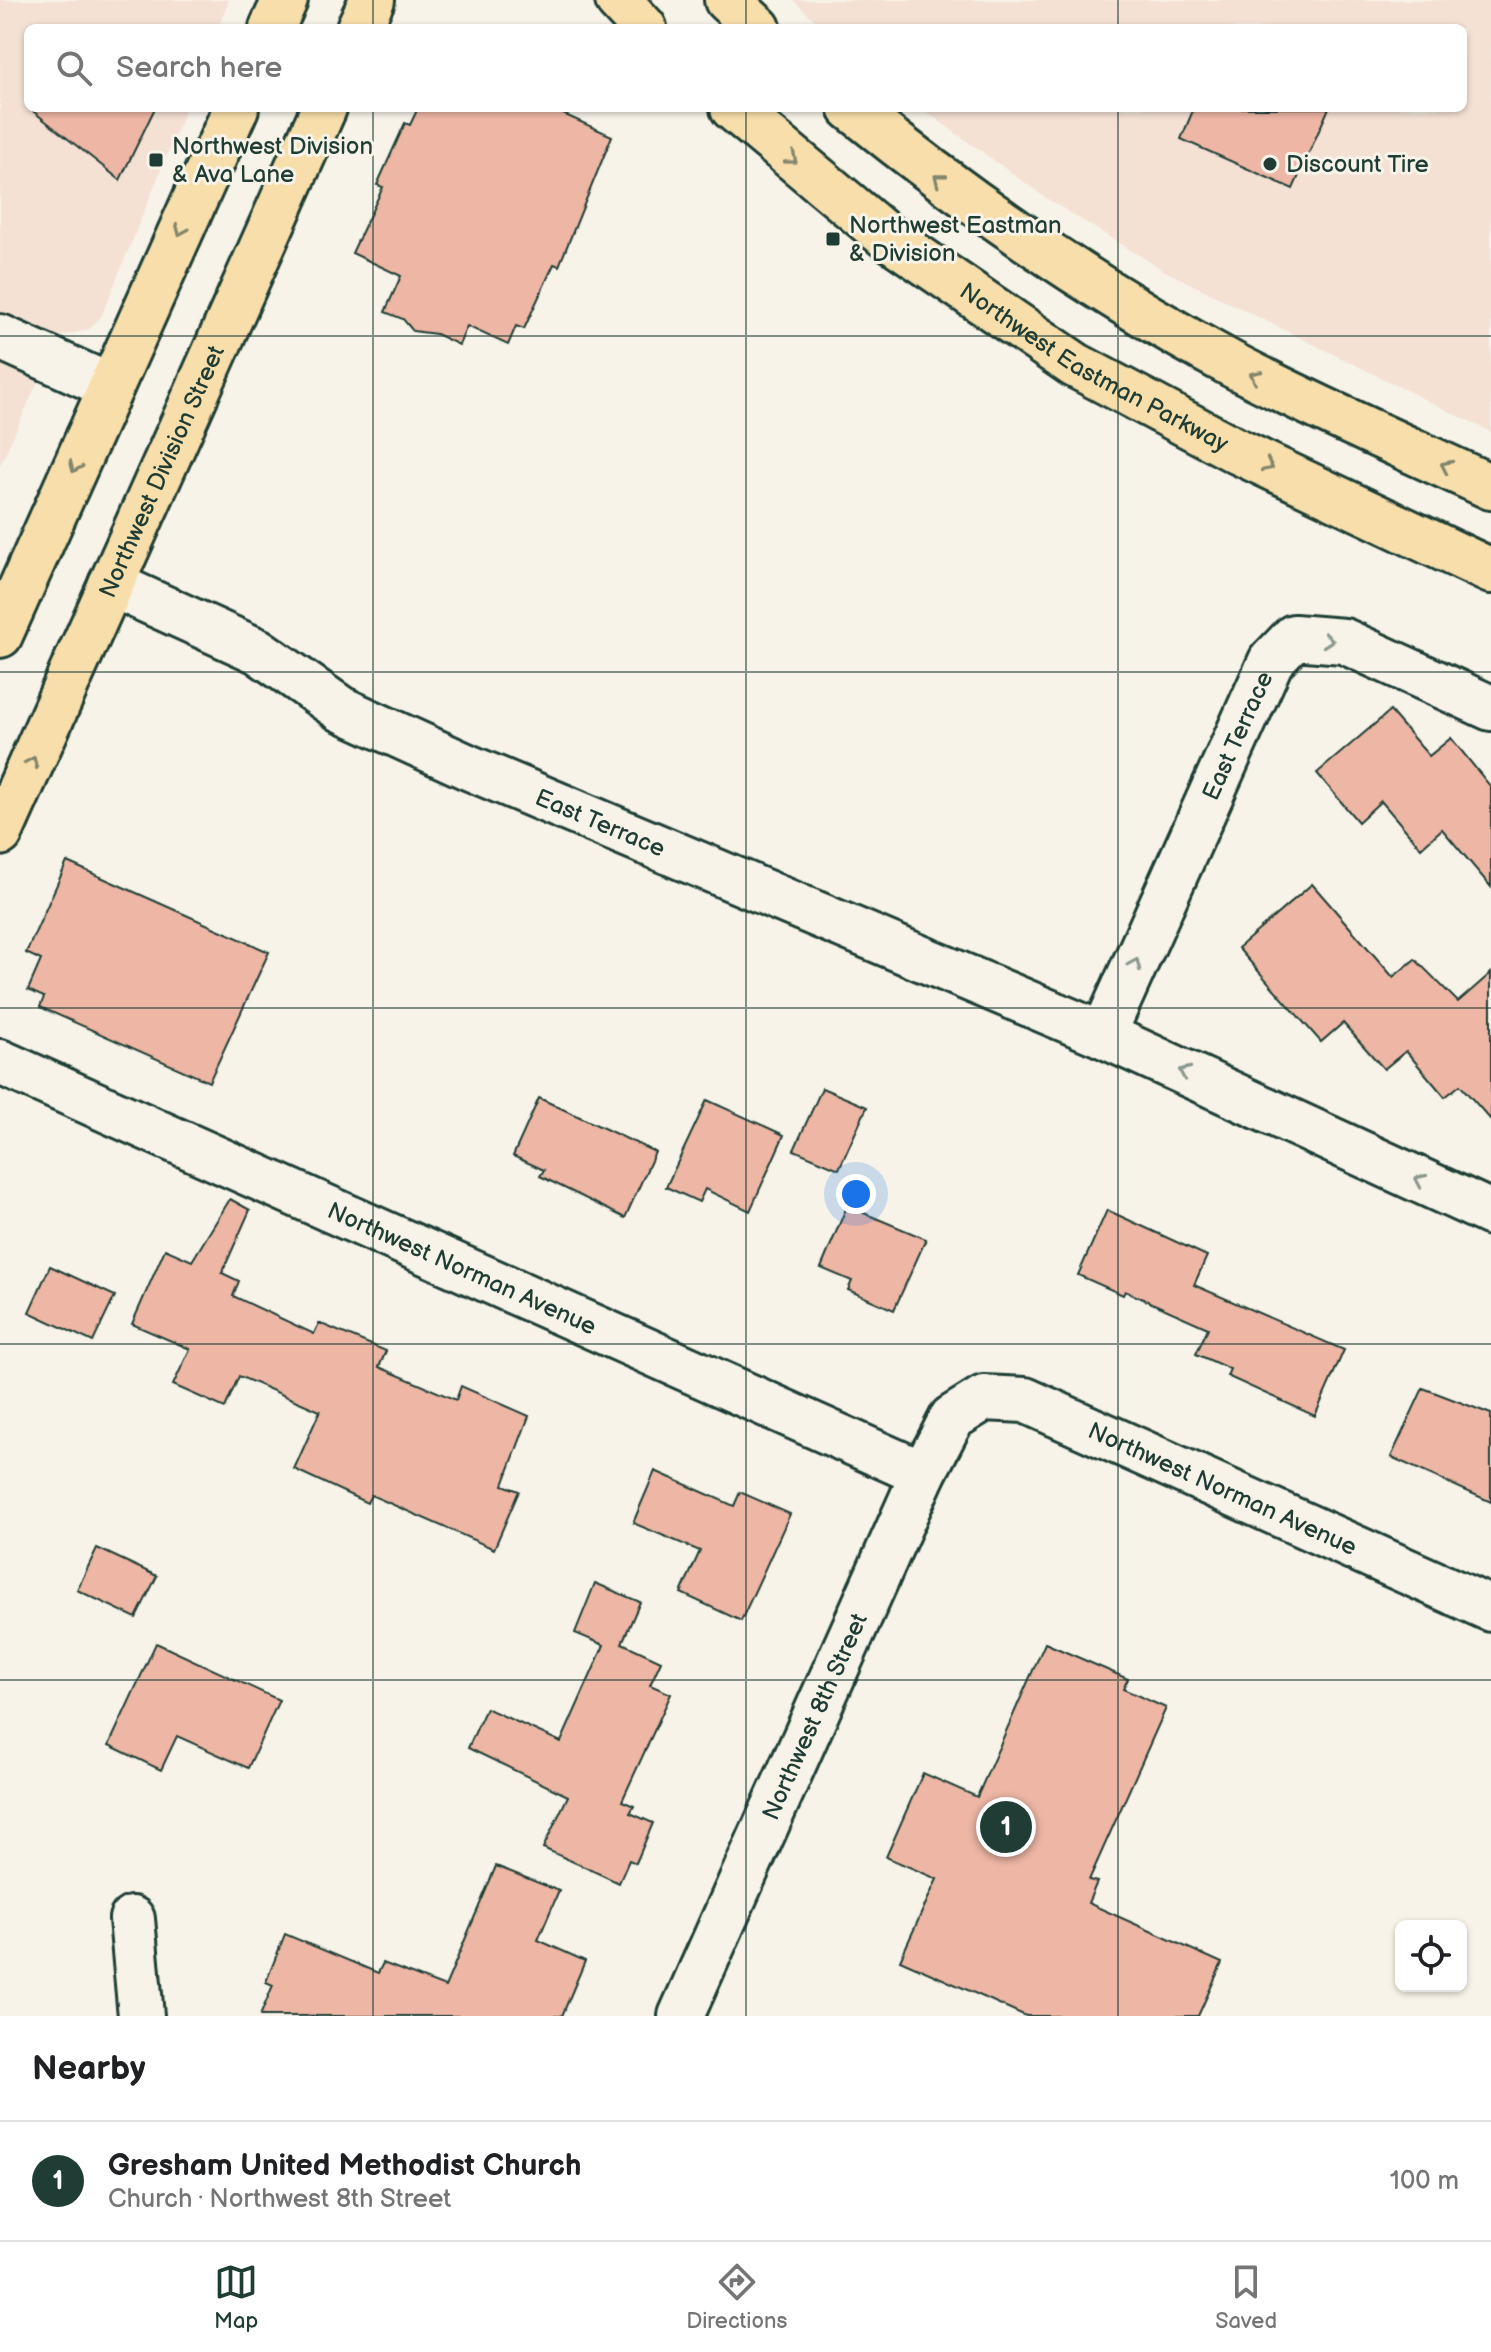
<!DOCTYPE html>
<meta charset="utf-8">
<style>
:root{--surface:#fff;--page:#f6f6f6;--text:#202124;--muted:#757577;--line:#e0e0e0;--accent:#1f3d34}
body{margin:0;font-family:"Balsamiq Sans",sans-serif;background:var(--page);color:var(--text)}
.controls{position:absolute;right:24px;bottom:24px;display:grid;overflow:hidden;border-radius:12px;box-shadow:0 2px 6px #0004}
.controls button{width:72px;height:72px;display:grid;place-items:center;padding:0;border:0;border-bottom:2px solid var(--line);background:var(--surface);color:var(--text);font:40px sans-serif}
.you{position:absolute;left:856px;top:1194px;width:28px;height:28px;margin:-20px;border:6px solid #fff;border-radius:50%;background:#1a73e8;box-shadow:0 0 0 12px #1a73e833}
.badge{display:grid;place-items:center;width:52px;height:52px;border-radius:50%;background:var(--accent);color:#fff;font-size:26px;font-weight:700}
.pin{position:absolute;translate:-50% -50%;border:4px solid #fff;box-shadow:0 2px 8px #0006}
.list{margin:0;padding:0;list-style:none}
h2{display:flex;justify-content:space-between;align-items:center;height:104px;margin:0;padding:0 32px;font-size:34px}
h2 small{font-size:26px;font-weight:400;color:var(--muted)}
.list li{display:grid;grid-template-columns:52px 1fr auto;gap:24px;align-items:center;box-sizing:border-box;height:120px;padding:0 32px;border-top:2px solid var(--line)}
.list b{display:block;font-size:30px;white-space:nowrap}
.list p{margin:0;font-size:26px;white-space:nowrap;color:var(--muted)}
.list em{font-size:26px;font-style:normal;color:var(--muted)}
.icon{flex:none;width:44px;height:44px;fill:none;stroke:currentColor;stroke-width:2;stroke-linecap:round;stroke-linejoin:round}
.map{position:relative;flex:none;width:1491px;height:2016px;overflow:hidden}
.search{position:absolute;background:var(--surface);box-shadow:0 2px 6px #0004;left:24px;right:24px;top:24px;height:88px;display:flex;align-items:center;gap:20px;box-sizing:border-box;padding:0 28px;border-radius:12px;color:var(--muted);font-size:30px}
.sheet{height:224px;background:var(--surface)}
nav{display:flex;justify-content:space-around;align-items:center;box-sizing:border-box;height:112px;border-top:2px solid var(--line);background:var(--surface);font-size:22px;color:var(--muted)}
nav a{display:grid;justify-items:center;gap:4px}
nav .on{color:var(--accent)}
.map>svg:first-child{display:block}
.built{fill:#f4e1d4}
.building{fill:#eeb6a5;stroke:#1f3d34;stroke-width:2}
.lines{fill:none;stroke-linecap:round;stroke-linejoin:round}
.minor-casing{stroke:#1f3d34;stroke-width:50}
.major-casing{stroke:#1f3d34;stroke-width:50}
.minor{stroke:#f7f3e8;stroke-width:44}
.major{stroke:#f8deab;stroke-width:44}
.oneway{stroke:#81856a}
.oneway2{stroke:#8b988e}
.grid{fill:none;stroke:#1f3d34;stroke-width:2;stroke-opacity:0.55}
.poi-dot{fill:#1f3d34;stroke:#f7f3e8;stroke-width:3}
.labels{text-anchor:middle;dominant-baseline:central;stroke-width:6;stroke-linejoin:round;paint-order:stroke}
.poi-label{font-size:24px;fill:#1f3d34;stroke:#f7f3e8;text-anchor:start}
.street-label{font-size:24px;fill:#1f3d34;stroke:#f7f3e8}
</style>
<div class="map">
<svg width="1491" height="2016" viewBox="0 0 1491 2016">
<rect width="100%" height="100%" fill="#f7f3e8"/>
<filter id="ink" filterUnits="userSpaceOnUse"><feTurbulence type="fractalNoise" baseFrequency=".0125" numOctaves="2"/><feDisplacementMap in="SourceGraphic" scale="16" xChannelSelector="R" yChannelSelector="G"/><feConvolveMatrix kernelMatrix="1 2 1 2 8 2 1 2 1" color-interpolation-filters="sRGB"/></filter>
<g filter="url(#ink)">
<g class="built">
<path d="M 0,0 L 229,0 L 218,28 L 28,28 L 28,108 L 186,108 L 102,315 L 90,329 L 58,337 L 0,466 Z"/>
<path d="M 793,0 L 1491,0 L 1491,432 L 1163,270 L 1046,198 L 921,108 L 1463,108 L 1463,28 L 823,28 Z"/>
</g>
<g class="building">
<path d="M 29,108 L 155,108 L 120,180 Z"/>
<path d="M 418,108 L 550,108 L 612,136 L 559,266 L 554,264 L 524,329 L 516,326 L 508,345 L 467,326 L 459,345 L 436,334 L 413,331 L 403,319 L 385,312 L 401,276 L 352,253 L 383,187 L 377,185 L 405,123 L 410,125 Z"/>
<path d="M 1194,108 L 1329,108 L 1293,189 L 1181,139 Z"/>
<path d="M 1390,711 L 1429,756 L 1451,738 L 1491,787 L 1491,887 L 1442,829 L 1421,848 L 1381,801 L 1358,822 L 1317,773 Z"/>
<path d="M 67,862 L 269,952 L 209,1082 L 40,1007 L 44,997 L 28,990 L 41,960 L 26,953 Z"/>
<path d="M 1312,884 L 1393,977 L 1415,959 L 1458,1002 L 1491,973 L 1491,1120 L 1460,1085 L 1445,1097 L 1406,1051 L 1384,1069 L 1343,1023 L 1321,1042 L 1238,948 Z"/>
<path d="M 822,1088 L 867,1107 L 839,1169 L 794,1150 Z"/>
<path d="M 539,1098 L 655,1152 L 625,1218 L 540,1176 L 544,1170 L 513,1156 Z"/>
<path d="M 707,1100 L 784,1135 L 750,1211 L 705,1189 L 699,1202 L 666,1187 Z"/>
<path d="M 230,1199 L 250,1210 L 222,1273 L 239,1281 L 233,1296 L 314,1334 L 319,1323 L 386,1351 L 379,1367 L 456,1400 L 461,1386 L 529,1416 L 503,1485 L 519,1491 L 494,1549 L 371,1495 L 367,1503 L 294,1469 L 320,1411 L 239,1376 L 225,1408 L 173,1385 L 190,1349 L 132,1324 L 165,1249 L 192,1261 Z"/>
<path d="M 847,1206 L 926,1239 L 894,1310 L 848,1290 L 852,1281 L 821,1268 Z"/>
<path d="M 1107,1210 L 1207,1256 L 1194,1285 L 1344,1350 L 1315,1416 L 1227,1376 L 1230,1369 L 1196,1354 L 1208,1328 L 1125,1291 L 1123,1295 L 1078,1275 Z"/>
<path d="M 50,1266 L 115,1296 L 93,1342 L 29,1312 Z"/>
<path d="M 1423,1388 L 1491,1414 L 1491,1502 L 1391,1457 Z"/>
<path d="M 655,1471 L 734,1506 L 740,1492 L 790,1514 L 741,1621 L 681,1593 L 700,1551 L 633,1523 Z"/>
<path d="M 97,1548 L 157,1576 L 136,1618 L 77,1590 Z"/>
<path d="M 595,1583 L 640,1602 L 622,1643 L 661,1661 L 650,1685 L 671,1694 L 622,1801 L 634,1806 L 630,1813 L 653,1823 L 636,1863 L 629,1860 L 619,1883 L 543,1848 L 568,1796 L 468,1748 L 486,1708 L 561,1742 L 604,1645 L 575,1633 Z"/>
<path d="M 156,1643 L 279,1700 L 248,1768 L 177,1736 L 161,1770 L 109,1745 Z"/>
<path d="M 1045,1643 L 1128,1679 L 1123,1689 L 1166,1708 L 1089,1880 L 1097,1882 L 1088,1903 L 1222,1963 L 1198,2016 L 1026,2016 L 900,1960 L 937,1879 L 886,1857 L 923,1773 L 977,1797 Z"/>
<path d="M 496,1866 L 559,1891 L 538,1940 L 585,1961 L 562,2016 L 260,2016 L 273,1985 L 266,1982 L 285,1934 L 378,1973 L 383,1963 L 445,1987 Z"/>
</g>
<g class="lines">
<g class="minor-casing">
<g id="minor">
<path d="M 0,337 L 111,387"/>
<path id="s1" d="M 111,584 L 258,651 L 341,709 L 468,767 L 1103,1035 L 1491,1213"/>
<path id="s2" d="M 1103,1035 L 1271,661 L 1294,637 L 1344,641 L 1491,708"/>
<path id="s3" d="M 0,1062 L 923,1474"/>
<path d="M 132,1919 L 141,2016"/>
<path id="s4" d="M 681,2016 L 923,1474 L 952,1418 L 984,1398 L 1025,1400 L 1491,1609"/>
</g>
</g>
<g class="major-casing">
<g id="major">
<path d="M 618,0 L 644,28"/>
<path d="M 727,0 L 758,28"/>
<path d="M 272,28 L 285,0"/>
<path d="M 359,28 L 372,0"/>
<path id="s5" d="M 733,108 L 885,235 L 1075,365 L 1235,450 L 1491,571"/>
<path d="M 851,108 C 971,205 1097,292 1233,365 C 1317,409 1405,447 1491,487"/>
<path d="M 0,635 L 236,108"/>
<path id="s6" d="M 0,833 L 324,108"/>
</g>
</g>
<use href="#minor" class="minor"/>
<use href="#major" class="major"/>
</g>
<defs><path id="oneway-chevron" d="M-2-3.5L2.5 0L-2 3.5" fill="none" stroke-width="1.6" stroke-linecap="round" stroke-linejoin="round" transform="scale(2)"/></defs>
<g class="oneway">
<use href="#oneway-chevron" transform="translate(792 159) rotate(39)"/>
<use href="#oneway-chevron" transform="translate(939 179) rotate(-142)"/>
<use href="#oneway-chevron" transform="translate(181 230) rotate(114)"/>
<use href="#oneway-chevron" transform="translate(1255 376) rotate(-153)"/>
<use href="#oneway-chevron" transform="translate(1268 466) rotate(26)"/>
<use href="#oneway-chevron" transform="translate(1446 466) rotate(-155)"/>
<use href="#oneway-chevron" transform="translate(75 467) rotate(114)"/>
<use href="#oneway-chevron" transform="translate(32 762) rotate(-66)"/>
</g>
<g class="oneway2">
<use href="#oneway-chevron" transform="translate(1328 640) rotate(5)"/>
<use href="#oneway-chevron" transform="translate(1135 964) rotate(-66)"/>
<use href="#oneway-chevron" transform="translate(1184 1072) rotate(-155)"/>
<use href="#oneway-chevron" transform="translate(1420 1180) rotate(-155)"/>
</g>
</g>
<path class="grid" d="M 373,0 L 373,28M 746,0 L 746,28M 1118,0 L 1118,28M 373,108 L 373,2016M 746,108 L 746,2016M 1118,108 L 1118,2016M 0,336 L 1491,336M 0,672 L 1491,672M 0,1008 L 1491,1008M 0,1344 L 1491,1344M 0,1680 L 1491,1680"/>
<g class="poi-dot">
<rect x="148" y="152" width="16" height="16" rx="4"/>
<circle cx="1270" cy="164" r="8"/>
<rect x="825" y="231" width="16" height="16" rx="4"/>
</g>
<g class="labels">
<g class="poi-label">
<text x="172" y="146">Northwest Division<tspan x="172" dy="28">&amp; Ava Lane</tspan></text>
<text x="1286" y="164">Discount Tire</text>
<text x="849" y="225">Northwest Eastman<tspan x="849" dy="28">&amp; Division</tspan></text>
</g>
<g class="street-label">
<text stroke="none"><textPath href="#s5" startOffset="446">Northwest Eastman Parkway</textPath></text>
<text stroke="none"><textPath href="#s6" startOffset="396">Northwest Division Street</textPath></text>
<text stroke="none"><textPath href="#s2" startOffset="328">East Terrace</textPath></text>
<text stroke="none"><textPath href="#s1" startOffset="546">East Terrace</textPath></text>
<text stroke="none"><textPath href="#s3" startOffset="506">Northwest Norman Avenue</textPath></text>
<text stroke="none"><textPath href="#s4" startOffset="952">Northwest Norman Avenue</textPath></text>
<text stroke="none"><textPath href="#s4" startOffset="328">Northwest 8th Street</textPath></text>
</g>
</g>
</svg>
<div class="controls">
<button><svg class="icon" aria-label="locate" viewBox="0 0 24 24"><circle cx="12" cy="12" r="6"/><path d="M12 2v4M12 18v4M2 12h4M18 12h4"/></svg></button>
</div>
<div class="you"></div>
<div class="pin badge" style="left:1006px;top:1827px">1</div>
<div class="search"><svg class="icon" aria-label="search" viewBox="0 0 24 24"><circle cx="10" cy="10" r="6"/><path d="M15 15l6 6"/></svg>Search here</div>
</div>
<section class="sheet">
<h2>Nearby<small></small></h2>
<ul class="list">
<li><span class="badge">1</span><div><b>Gresham United Methodist Church</b><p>Church · Northwest 8th Street</p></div><em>100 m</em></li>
</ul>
</section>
<nav>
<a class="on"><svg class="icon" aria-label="map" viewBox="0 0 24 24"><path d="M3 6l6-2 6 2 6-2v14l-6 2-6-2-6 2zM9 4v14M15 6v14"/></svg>Map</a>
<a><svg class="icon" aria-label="directions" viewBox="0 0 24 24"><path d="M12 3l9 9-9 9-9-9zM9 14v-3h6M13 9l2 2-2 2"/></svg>Directions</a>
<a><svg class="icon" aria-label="saved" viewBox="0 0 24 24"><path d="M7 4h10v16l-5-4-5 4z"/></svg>Saved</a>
</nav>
